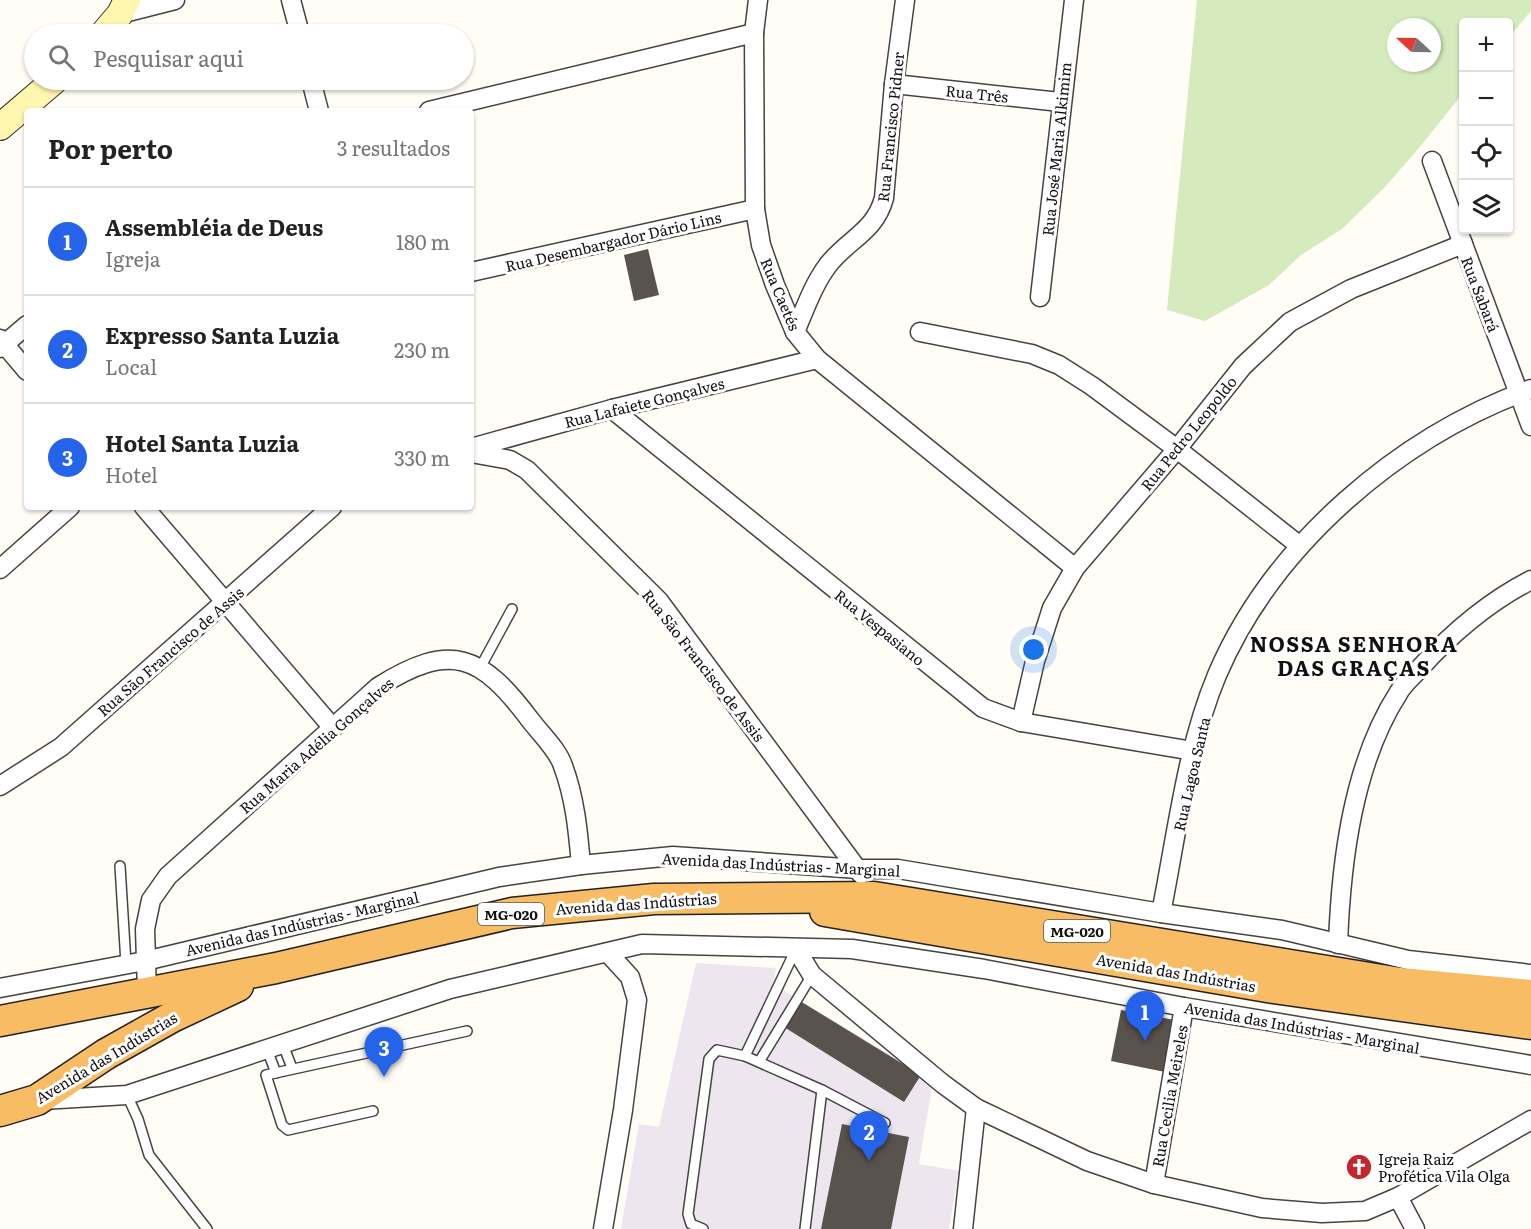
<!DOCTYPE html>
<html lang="pt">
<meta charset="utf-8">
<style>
:root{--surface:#fff;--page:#f6f6f6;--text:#222;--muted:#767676;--line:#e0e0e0;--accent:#2563eb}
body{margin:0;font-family:Literata,serif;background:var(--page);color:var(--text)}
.controls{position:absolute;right:18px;top:18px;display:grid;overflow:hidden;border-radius:6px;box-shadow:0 2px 4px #0004}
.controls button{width:54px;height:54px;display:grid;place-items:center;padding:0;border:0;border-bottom:2px solid var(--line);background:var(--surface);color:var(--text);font:30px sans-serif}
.compass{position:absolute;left:1387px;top:18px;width:54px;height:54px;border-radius:50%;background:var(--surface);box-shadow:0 2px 4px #0004;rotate:292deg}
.you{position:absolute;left:1034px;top:650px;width:21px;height:21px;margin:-15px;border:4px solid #fff;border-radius:50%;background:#1a73e8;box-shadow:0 0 0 9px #1a73e833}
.badge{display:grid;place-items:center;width:39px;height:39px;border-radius:50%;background:var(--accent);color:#fff;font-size:20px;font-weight:700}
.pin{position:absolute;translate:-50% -50px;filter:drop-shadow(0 2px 3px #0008)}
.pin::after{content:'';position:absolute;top:32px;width:21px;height:18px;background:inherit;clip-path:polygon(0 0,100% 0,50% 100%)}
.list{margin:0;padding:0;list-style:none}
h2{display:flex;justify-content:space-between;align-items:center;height:78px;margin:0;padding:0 24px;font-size:26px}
h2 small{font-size:20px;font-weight:400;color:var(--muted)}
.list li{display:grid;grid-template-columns:39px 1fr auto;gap:18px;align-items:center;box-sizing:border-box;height:108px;padding:0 24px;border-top:2px solid var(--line)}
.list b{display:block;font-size:22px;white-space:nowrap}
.list p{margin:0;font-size:20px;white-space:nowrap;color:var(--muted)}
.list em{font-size:20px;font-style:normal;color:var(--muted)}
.icon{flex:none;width:33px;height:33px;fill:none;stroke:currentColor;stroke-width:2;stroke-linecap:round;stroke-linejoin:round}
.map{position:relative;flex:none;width:1531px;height:1229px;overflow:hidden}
.search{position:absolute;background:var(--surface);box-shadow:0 2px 4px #0004;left:24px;top:24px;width:450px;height:66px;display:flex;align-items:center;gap:15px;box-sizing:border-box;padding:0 21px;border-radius:33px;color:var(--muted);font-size:22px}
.panel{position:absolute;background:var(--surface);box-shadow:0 2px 4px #0004;left:24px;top:108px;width:450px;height:402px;border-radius:6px}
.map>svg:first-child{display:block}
.industrial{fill:#eee6ef}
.green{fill:#d5ebbd;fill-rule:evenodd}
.building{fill:#5a524d}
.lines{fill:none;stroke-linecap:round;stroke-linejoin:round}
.service-casing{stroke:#444;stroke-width:12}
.minor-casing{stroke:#444;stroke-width:21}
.secondary-casing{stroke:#333;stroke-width:28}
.trunk-casing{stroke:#222;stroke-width:33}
.service{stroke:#fff;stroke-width:9}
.minor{stroke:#fff;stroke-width:18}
.secondary{stroke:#fff6b0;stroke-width:26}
.trunk{stroke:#f7bc64;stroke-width:30}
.labels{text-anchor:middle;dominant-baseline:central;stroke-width:6;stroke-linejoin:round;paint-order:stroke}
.shield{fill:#fff;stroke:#585858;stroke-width:1.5}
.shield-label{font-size:14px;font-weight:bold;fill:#111}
.street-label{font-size:15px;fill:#111;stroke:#fff}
.poi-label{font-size:15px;fill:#111;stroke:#fff;text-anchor:start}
.district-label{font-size:21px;font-weight:bold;letter-spacing:1.5px;fill:#111;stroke:#fff}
</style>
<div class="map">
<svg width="1531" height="1229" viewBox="0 0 1531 1229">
<rect width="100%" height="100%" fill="#fffdf5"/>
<path class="industrial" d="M 696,963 L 776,968 L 773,984 L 933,1081 L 919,1164 L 959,1171 L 949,1229 L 621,1229 L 639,1124 L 659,1127 Z"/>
<path class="green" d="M 1197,0 L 1531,0 L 1531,11 L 1509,37 L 1508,22 L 1464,22 L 1463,93 L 1419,148 L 1384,188 L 1342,229 L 1301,255 L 1269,285 L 1205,321 L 1167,310 ZM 1396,27 L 1432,27 L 1432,63 L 1396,63 Z"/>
<g class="building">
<path d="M 648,249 L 659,295 L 634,301 L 624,255 Z"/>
<path d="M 800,1001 L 921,1075 L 904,1102 L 784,1027 Z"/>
<path d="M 1121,1010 L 1180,1021 L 1170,1073 L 1111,1061 Z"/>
<path d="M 842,1124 L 909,1137 L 891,1229 L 821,1229 Z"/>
</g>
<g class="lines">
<g class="service-casing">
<g id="service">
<path d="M 480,668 L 512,609"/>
<path d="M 120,866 L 126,964"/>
<path d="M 282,1042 L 292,1068"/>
<path d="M 266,1047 L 276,1073"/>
<path d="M 745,1056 L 796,949"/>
<path d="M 759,1062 L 812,975"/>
<path d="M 822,1090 L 885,1123"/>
<path d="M 127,1095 L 138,1119 L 149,1155 L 207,1229"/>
<path d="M 373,1111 L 288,1130 L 282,1125 L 266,1075 L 467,1031"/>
<path d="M 703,1229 L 691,1224 L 688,1214 L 709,1059 L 717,1050 L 745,1056 L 822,1090 L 805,1229"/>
</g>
</g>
<g class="minor-casing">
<g id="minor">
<path d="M 291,0 L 300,34"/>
<path d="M 758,0 L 754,33 L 755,209 L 761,245 L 775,285 L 795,332 L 817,359 L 1075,568"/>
<path d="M 120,14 L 175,0"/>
<path d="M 311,80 L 319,111"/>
<path d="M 894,84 L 1060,102"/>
<path d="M 429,111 L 754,33"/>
<path d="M 1432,161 L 1531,426"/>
<path d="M 471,272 L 755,209"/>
<path d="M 1040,297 L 1074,0"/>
<path d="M 795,332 C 805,309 813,285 828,265 C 848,239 875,232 884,198 L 894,84 L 905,0"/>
<path d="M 920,332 L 1032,354 L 1059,365 L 1092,386 L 1177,449 L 1300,546"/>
<path d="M 0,339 L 27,371"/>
<path d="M 0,348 L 27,325"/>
<path d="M 612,409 L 983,708 L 1021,722 L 1193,751"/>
<path d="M 471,448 L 612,409 L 817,359"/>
<path d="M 471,453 L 510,460 L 527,470 L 659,601 L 861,874"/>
<path d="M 144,507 L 333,728"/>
<path d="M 0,569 L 70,507"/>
<path d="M 1021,722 L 1035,661 L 1052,608 L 1075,568 L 1177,449 L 1243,366 L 1290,322 L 1351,289 L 1463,244"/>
<path d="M 0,786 L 61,747 L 332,507"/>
<path d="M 1161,913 C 1177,834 1186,749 1217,675 C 1273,544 1399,437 1531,389"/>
<path d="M 1338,944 C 1341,861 1353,763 1399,692 C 1404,683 1413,676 1420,668 C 1452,633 1488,602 1531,580"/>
<path d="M 796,949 L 812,975 L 943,1084 L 976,1108 L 1087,1161 L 1154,1184 L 1262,1208 L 1322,1213 L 1365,1211 L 1398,1197 L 1531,1120"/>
<path d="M 0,988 L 145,961 L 499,877 L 581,865 L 673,856 L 858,869 L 898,869 L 1161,913 L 1282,930 L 1408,960 L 1531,974"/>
<path d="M 147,992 L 145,929 L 151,900 L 168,876 L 378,687 C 451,641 481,654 531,721 C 541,734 558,750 563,766 C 575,798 578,831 581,865"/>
<path d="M 42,1100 L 127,1095 L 450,989 L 642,944 L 852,949 L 984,969 L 1184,1007 L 1531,1065"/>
<path d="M 1154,1184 L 1184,1007"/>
<path d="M 1398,1197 L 1415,1229"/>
<path d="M 603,1229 L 623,1110 L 637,1000 L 630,977 L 608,953"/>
<path d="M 963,1229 L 976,1108"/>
</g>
</g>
<g class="secondary-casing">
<g id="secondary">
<path d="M 103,34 L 120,14 L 127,0"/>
<path d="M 0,127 L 55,80"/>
</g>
</g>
<g class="trunk-casing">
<g id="trunk">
<path d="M 825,911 L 1273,988 L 1531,1024"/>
<path d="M 0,1021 L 276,968 L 512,913 L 654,899 L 874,897 L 1400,983 L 1531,995"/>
<path d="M 0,1111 L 37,1100 L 106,1054 L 172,1017 L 238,986"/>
</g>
</g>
<use href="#service" class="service"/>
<use href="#minor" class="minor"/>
<use href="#secondary" class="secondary"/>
<use href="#trunk" class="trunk"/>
</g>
<defs>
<g id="church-disc" transform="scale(1.35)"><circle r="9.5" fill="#c4262e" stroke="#fff"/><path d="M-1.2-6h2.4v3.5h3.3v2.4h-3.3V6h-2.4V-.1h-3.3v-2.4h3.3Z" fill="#fff"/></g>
</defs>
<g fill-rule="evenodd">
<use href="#church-disc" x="1359" y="1167"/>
</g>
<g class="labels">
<g class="shield">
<rect x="478" y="903" width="66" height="22" rx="4.5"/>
<rect x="1044" y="920" width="66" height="22" rx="4.5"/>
</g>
<g class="shield-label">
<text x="511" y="914">MG-020</text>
<text x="1077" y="931">MG-020</text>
</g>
<g class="street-label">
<text transform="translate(977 93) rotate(6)">Rua Três</text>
<text transform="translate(890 127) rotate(-84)">Rua Francisco Pidner</text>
<text transform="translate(1056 149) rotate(-84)">Rua José Maria Alkimim</text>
<text transform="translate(613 241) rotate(-13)">Rua Desembargador Dário Lins</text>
<text transform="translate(781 294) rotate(67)">Rua Caetés</text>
<text transform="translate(1481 294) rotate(69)">Rua Sabará</text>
<text transform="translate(644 402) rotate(-14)">Rua Lafaiete Gonçalves</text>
<text transform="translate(1188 433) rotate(-51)">Rua Pedro Leopoldo</text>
<text transform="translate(880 627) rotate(39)">Rua Vespasiano</text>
<text transform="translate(170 651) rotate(-41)">Rua São Francisco de Assis</text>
<text transform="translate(704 665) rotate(52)">Rua São Francisco de Assis</text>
<text transform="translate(316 745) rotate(-41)">Rua Maria Adélia Gonçalves</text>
<text transform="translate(1191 774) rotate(-77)">Rua Lagoa Santa</text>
<text transform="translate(781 864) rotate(3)">Avenida das Indústrias - Marginal</text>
<text transform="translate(636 903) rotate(-4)">Avenida das Indústrias</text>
<text transform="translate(302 923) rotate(-13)">Avenida das Indústrias - Marginal</text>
<text transform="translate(1176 972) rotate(10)">Avenida das Indústrias</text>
<text transform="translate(1302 1027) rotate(10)">Avenida das Indústrias - Marginal</text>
<text transform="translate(106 1057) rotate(-31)">Avenida das Indústrias</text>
<text transform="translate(1169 1096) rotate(-80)">Rua Cecilia Meireles</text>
</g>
<g class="poi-label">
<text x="1378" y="1158">Igreja Raiz<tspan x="1378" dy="17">Profética Vila Olga</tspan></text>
</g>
<g class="district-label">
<text x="1354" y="642">NOSSA SENHORA<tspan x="1354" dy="24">DAS GRAÇAS</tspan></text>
</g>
</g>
</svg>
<div class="controls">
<button>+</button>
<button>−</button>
<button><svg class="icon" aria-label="locate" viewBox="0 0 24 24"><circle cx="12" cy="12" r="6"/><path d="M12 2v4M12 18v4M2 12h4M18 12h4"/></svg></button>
<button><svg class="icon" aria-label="layers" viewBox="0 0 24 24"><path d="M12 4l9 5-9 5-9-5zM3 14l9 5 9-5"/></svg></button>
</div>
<svg class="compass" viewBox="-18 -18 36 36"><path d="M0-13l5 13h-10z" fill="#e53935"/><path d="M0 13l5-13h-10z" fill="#767676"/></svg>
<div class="you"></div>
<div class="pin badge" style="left:1145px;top:1041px">1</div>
<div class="pin badge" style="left:869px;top:1161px">2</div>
<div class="pin badge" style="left:384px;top:1077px">3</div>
<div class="search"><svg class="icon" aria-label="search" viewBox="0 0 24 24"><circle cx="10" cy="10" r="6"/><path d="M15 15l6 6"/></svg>Pesquisar aqui</div>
<section class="panel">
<h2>Por perto<small>3 resultados</small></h2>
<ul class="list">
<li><span class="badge">1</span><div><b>Assembléia de Deus</b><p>Igreja</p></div><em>180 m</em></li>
<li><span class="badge">2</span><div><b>Expresso Santa Luzia</b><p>Local</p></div><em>230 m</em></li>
<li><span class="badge">3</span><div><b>Hotel Santa Luzia</b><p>Hotel</p></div><em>330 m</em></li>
</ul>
</section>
</div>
